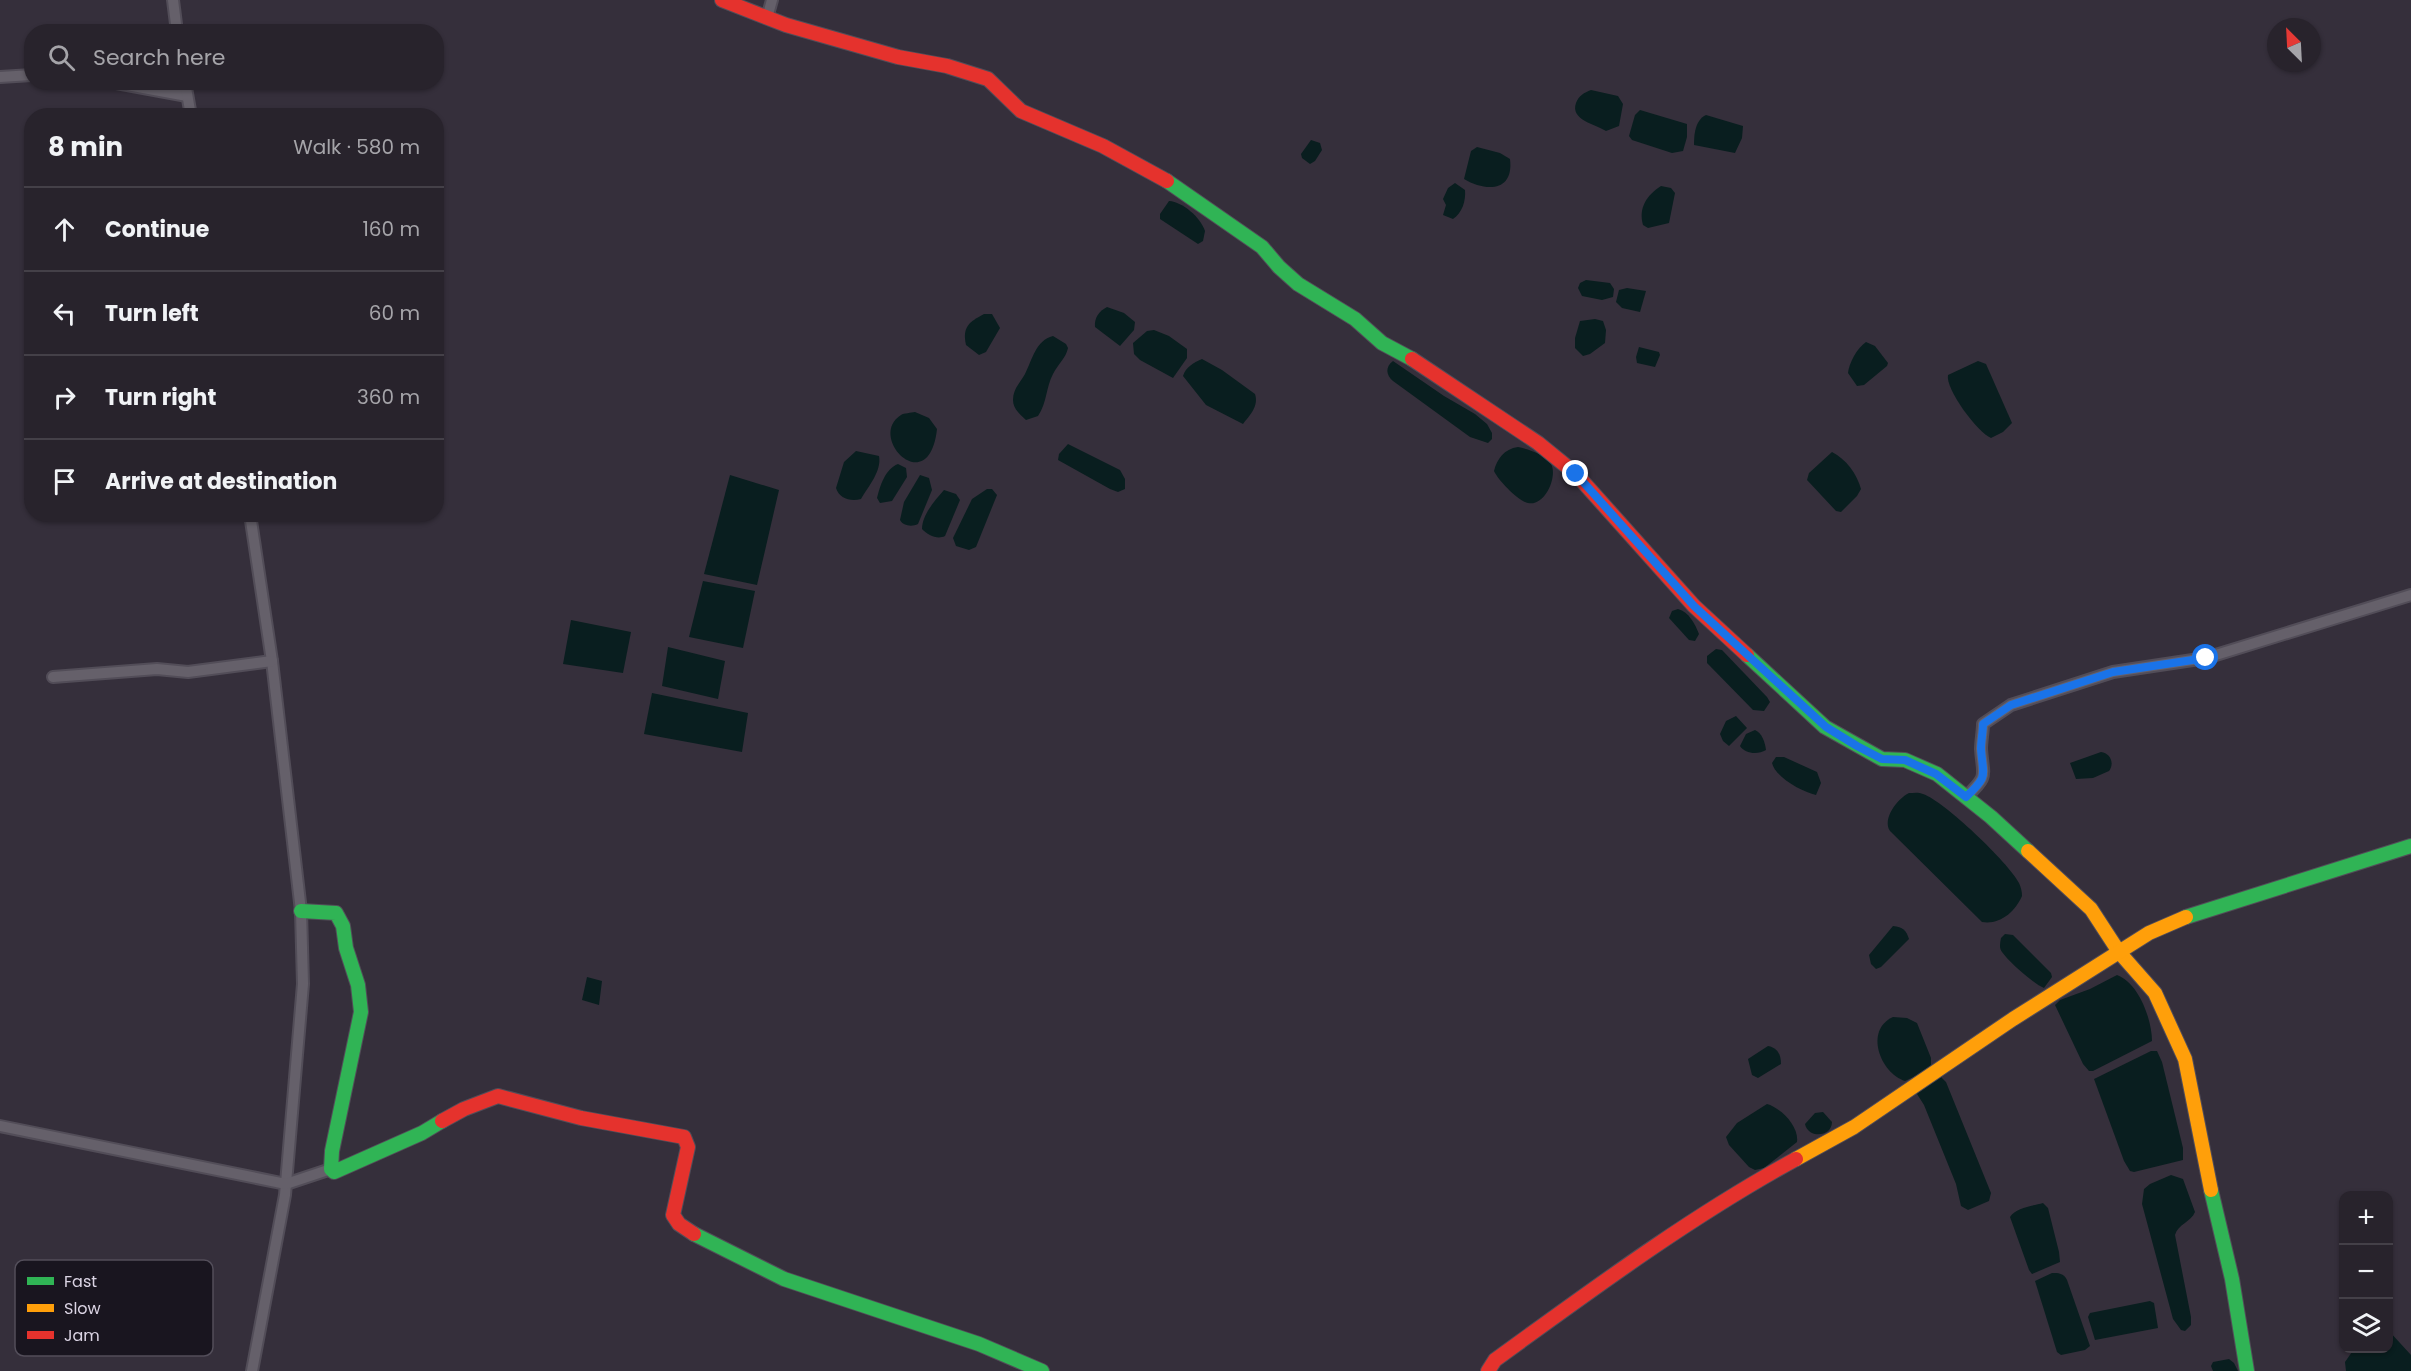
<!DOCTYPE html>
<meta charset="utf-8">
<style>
:root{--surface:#28232c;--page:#342f38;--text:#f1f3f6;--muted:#a5a4a9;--line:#444048}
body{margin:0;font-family:Poppins,sans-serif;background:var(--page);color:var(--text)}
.controls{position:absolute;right:18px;bottom:18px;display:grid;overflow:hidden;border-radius:12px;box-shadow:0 2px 4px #0004}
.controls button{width:54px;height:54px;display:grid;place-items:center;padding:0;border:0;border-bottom:2px solid var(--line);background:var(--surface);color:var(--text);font:30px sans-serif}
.compass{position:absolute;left:2267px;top:18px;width:54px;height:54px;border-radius:50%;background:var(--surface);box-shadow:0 2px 4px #0004;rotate:336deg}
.stop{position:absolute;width:18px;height:18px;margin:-14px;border:4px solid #1a73e8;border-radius:50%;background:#fff}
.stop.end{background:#1a73e8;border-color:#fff;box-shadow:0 2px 6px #0008}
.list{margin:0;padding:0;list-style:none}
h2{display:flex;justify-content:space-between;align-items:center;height:78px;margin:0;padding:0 24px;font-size:26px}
h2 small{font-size:20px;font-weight:400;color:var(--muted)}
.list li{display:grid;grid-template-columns:39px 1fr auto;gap:18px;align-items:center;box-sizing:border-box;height:84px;padding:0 24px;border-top:2px solid var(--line)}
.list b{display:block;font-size:22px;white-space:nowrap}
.list em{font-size:20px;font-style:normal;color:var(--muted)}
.icon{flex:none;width:33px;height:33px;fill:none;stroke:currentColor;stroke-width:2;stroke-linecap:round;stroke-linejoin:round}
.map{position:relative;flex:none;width:2411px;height:1371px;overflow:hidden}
.search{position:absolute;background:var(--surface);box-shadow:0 2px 4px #0004;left:24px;top:24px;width:420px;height:66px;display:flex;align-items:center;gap:15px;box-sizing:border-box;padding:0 21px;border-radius:24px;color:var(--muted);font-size:22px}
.panel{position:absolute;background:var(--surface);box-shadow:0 2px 4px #0004;left:24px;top:108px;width:420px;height:414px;border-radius:24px}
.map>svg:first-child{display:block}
.water{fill:#091e1f}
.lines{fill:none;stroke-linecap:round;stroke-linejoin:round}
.street-casing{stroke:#524d58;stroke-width:14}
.fast-casing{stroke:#524d58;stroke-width:16}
.slow-casing{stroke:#524d58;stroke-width:16}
.jam-casing{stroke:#524d58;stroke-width:16}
.street{stroke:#65606a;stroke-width:10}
.fast{stroke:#30b455;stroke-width:14}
.slow{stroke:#ff9f0a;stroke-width:14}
.jam{stroke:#e5322d;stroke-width:14}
.route{stroke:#1a73e8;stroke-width:8}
.key{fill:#19151f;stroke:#534e5a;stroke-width:1.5}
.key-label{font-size:16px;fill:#dbd4e4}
</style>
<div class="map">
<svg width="2411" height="1371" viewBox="0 0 2411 1371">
<rect width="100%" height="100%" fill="#352f3b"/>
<g class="water">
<path d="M 1591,90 L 1618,96 L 1623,104 L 1619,126 L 1606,131 C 1595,124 1570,120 1576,103 C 1579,95 1584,93 1591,90 Z"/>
<path d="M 1640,110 L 1687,124 L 1687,137 L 1683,151 L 1672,153 L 1632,140 L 1629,136 L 1635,115 Z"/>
<path d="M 1706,115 L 1743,126 L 1742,138 L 1735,153 L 1694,145 C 1694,135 1695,120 1706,115 Z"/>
<path d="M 1311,140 L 1320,143 L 1322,150 L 1315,161 L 1310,164 L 1302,158 L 1301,154 Z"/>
<path d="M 1477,147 L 1500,153 L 1510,159 C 1514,192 1486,192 1464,179 L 1471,151 Z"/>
<path d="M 1455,183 L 1465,190 C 1466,201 1462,213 1453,219 L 1443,215 L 1446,205 L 1443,199 L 1448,188 Z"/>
<path d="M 1661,186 L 1671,188 L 1675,193 L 1669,223 L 1648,228 L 1643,225 C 1638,208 1647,195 1661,186 Z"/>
<path d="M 1169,201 C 1183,202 1200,217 1205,231 L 1203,241 L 1198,244 L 1160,219 L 1160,214 Z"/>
<path d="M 1586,280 L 1610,283 L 1614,289 L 1613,297 L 1602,300 L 1582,296 L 1578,288 L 1580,283 Z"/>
<path d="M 1627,288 L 1646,291 L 1640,312 L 1622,308 L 1616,302 L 1619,290 Z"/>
<path d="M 1107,307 L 1124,313 L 1135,322 L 1134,330 L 1120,346 L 1095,327 C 1094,318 1099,311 1107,307 Z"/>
<path d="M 984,314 L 992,314 L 1000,328 L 986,352 L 979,355 L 966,345 C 962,327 969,322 984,314 Z"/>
<path d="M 1595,319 L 1603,321 L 1606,330 L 1605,343 L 1590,354 L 1583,356 L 1575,348 L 1575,338 L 1580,321 Z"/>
<path d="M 1154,330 L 1169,336 L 1187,349 L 1187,358 L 1173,378 L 1140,360 L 1134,354 L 1133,343 L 1147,331 Z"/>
<path d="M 1053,336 L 1066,344 L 1068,348 C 1066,358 1058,364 1053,374 C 1046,387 1047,403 1038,416 L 1026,420 C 1020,414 1013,409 1013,400 C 1013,389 1020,383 1025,374 C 1032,360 1036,340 1053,336 Z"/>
<path d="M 1866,342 L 1875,346 L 1888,363 L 1887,366 L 1864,385 L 1857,386 L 1848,373 C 1849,363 1857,348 1866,342 Z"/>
<path d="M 1639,347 L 1659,352 L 1660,355 L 1655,367 L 1637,363 L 1636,357 Z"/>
<path d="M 1202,359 L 1222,370 L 1255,394 C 1259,406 1250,415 1243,424 L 1206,405 L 1183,376 C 1186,367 1193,363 1202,359 Z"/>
<path d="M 1393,361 L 1444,396 L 1475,414 L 1487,424 L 1492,433 L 1492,439 L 1488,443 L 1470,437 L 1393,381 C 1386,375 1385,367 1393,361 Z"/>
<path d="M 1978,361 L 1986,364 L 2012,423 L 2003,432 L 1991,438 C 1978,433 1945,389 1948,375 Z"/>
<path d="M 915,412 L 929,418 L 937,429 C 929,501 866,437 901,415 C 904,413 911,413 915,412 Z"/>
<path d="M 1068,444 L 1120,470 L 1125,479 L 1125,489 L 1118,492 L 1110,489 L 1058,460 L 1059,454 Z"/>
<path d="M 1518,447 C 1528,449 1545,454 1551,464 C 1558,476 1545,507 1528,503 C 1518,501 1498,480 1494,471 C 1497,459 1504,449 1518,447 Z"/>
<path d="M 856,451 L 879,456 C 882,471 868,487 861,499 C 850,502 839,498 836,488 L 844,462 Z"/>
<path d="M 1832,452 C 1846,459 1857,474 1861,489 L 1857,496 L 1841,512 L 1836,511 L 1807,480 L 1809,473 Z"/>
<path d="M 898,464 L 906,468 L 907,477 L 892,501 L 880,503 L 877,498 C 880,486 885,469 898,464 Z"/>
<path d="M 730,475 L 779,490 L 757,585 L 704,574 Z"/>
<path d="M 920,475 L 929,478 L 932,490 L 918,524 C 912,527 903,526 900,520 L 904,502 Z"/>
<path d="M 987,489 L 992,489 L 997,495 L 976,547 L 969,550 L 956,546 L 953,538 L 972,499 Z"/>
<path d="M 944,490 L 956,494 L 960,500 L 945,536 C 937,540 928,535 922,529 C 922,515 935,500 944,490 Z"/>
<path d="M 703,581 L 755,591 L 743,648 L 689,637 Z"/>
<path d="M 1678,609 C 1689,612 1695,624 1699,634 L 1695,641 L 1689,640 L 1669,618 L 1672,611 Z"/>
<path d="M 571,620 L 631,632 L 623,673 L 563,664 Z"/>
<path d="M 668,647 L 725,661 L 718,699 L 662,686 Z"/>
<path d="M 1716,649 L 1722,650 L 1767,697 L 1770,702 L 1764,711 L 1753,710 L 1707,663 L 1707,656 Z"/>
<path d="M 652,693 L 748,713 L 742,752 L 644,734 Z"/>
<path d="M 1736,716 L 1747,728 L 1729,746 L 1723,741 L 1720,734 L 1726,721 Z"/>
<path d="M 1755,730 C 1762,733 1765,742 1766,750 C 1758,755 1745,754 1740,746 L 1746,734 Z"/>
<path d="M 2101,752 C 2110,753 2115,763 2109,771 L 2093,778 L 2076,779 L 2070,763 Z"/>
<path d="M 1776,757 L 1784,757 L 1817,772 L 1821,783 L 1816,795 C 1802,792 1775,777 1772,763 Z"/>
<path d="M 1909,793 C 1913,793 1919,792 1923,794 C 1944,801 2009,863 2019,883 C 2021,887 2022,892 2022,896 C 2015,912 2000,925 1982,922 L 1890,831 C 1882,819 1897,799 1909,793 Z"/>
<path d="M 1893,926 C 1903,927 1906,930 1909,939 L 1881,967 L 1876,969 L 1871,964 L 1869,955 Z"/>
<path d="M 2005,934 L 2013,935 L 2051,973 L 2052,977 L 2044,988 C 2034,984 2009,962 2002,952 C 1999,948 2000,943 2001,938 Z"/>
<path d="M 2117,975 C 2139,983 2152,1020 2152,1041 L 2093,1071 L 2089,1071 L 2083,1064 L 2055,1005 L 2060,1000 L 2090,989 Z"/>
<path d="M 587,977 L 602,981 L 599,1005 L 582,1000 Z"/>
<path d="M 1893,1017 L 1907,1018 L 1917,1023 L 1931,1058 L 1931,1066 L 1918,1075 L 1905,1081 C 1880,1073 1864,1030 1893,1017 Z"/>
<path d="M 1768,1046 C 1778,1048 1781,1055 1781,1064 L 1758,1078 L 1752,1075 L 1748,1059 Z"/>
<path d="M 2151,1051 L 2157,1051 L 2162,1062 L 2183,1148 L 2183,1160 L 2134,1172 L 2130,1171 L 2124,1161 L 2094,1079 Z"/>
<path d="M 1941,1077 L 1946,1082 L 1991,1193 L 1989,1201 L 1968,1210 L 1961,1206 L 1956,1184 L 1924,1105 L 1917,1094 L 1916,1089 L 1932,1079 Z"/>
<path d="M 1767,1104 C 1781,1108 1799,1126 1797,1142 L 1764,1168 L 1755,1170 L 1749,1167 L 1729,1145 L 1726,1137 L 1737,1123 Z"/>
<path d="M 1823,1112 L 1832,1122 C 1832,1137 1808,1139 1805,1124 L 1815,1113 Z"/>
<path d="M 2171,1175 L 2183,1179 L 2195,1212 C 2191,1222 2178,1224 2175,1235 L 2191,1317 L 2191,1325 L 2185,1331 L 2181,1330 L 2173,1319 L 2142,1204 L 2144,1189 L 2150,1184 Z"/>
<path d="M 2043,1203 L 2048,1208 L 2059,1252 L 2060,1262 L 2032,1274 L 2029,1270 L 2010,1217 C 2016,1207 2033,1206 2043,1203 Z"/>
<path d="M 2052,1273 C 2058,1273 2064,1273 2067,1280 L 2090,1346 L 2085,1350 L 2061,1355 L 2057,1352 L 2035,1281 Z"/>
<path d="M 2150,1301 L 2154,1303 L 2158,1328 L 2095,1340 L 2088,1317 L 2090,1313 Z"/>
<path d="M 2389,1331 L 2411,1355 L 2411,1371 L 2346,1371 L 2345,1362 L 2354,1349 L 2388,1348 Z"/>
<path d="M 2229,1359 L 2234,1363 L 2238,1371 L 2213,1371 L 2211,1366 L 2213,1362 Z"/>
</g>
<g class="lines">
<g class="street-casing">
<g id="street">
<path d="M 173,0 L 177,32"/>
<path d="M 767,18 L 772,0"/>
<path d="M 0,77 L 32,75"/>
<path d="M 111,82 L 187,96"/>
<path d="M 185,82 L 191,116"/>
<path d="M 250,514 L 272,661 L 301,911 L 303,984 L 285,1195 L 252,1371"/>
<path d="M 53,677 L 157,669 L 188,672 L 272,661"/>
<path d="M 1966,797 C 1989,775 1983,777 1981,749 C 1981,741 1983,732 1983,724 L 2011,705 L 2113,672 L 2206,658 L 2411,595"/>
<path d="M 0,1126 L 286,1184 L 331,1169"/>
</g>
</g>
<g class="fast-casing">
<g id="fast">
<path d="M 1167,181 L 1262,247 L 1279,267 L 1298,284 L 1355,319 L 1382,343 L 1412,359"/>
<path d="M 1747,655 L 1825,727 L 1882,759 L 1905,760 L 1937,774 L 1991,817 L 2028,851"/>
<path d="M 301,911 L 336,913 L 343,926 L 346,948 L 358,985 L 361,1012 L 332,1151 L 331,1169 L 334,1172 L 422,1133 L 442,1121"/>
<path d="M 2186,917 L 2411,846"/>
<path d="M 2211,1190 L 2232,1279 L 2247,1371"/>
<path d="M 694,1234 L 784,1279 L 979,1344 L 1042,1371"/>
</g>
</g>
<g class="slow-casing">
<g id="slow">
<path d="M 2028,851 L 2091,909 L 2119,952 L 2155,993 L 2185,1059 L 2211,1190"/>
<path d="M 1796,1159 L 1854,1127 L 2013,1019 L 2149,933 L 2186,917"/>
</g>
</g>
<g class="jam-casing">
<g id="jam">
<path d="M 722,0 L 786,25 L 898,57 L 947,66 L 988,79 L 1021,111 L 1103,146 L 1167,181"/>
<path d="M 1412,359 L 1538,443 L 1576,474 L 1694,606 L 1747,655"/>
<path d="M 442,1121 L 464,1109 L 498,1096 L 581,1118 L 684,1137 L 688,1147 L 673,1215 L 679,1224 L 694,1234"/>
<path d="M 1488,1371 L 1495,1360 C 1593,1289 1690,1217 1796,1159"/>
</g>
</g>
<use href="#street" class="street"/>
<use href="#fast" class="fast"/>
<use href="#slow" class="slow"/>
<use href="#jam" class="jam"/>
</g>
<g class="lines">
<path class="route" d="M 1576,474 L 1694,606 L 1826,727 L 1857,746 L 1882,759 L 1905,760 L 1936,774 L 1966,797 C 1989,775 1983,777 1981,749 C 1981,741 1983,732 1983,724 L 2011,705 L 2113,672 L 2206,658"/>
</g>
<rect x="15" y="1260" width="198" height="96" rx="9" class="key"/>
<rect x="27" y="1277" width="27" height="8" fill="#30b455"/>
<rect x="27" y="1304" width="27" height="8" fill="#ff9f0a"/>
<rect x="27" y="1331" width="27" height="8" fill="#e5322d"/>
<g class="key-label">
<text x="64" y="1287">Fast</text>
<text x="64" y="1314">Slow</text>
<text x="64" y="1341">Jam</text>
</g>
</svg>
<div class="controls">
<button>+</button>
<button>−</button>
<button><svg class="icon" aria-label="layers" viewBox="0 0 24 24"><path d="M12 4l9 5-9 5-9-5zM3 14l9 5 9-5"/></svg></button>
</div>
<svg class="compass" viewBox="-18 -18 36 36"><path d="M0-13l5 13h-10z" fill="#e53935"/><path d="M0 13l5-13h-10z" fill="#a5a4a9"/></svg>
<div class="stop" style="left:2206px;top:658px"></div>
<div class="stop end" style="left:1576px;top:474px"></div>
<div class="search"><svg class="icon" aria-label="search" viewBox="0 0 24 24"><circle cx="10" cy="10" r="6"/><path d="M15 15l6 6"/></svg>Search here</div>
<section class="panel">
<h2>8 min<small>Walk · 580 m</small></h2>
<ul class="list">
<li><svg class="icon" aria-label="ahead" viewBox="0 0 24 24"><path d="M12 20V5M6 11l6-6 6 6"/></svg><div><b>Continue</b></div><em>160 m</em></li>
<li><svg class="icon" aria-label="left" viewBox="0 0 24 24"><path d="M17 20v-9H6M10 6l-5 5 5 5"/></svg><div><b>Turn left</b></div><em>60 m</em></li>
<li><svg class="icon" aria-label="right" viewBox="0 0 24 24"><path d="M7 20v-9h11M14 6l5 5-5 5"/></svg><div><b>Turn right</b></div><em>360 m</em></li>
<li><svg class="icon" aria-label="arrive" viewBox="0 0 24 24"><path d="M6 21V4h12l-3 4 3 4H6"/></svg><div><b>Arrive at destination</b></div></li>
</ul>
</section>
</div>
